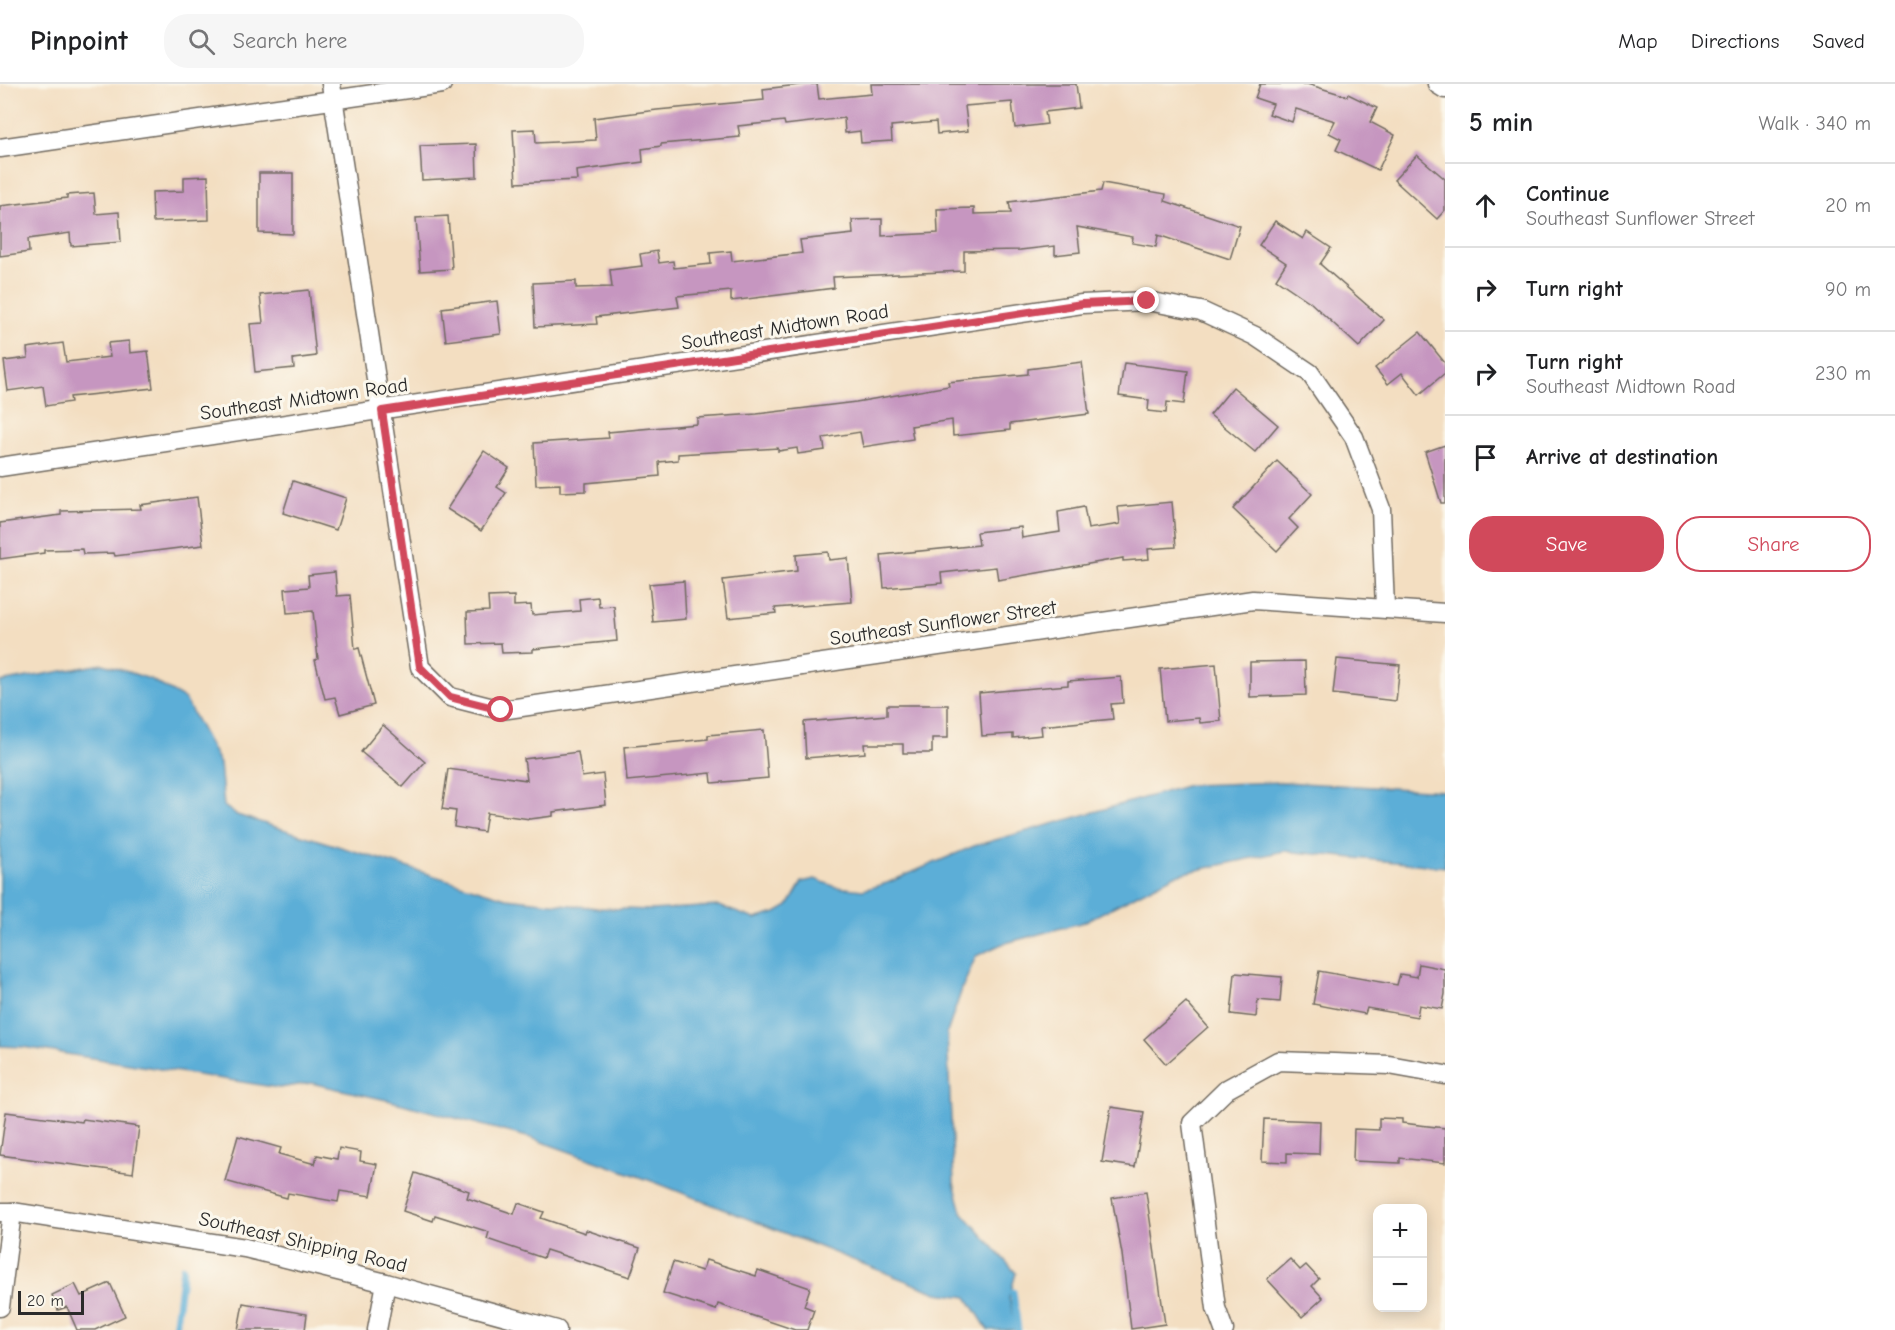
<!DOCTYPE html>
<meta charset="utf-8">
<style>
:root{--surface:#fff;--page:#f6f6f6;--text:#202124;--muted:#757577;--line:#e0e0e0;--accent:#d1495b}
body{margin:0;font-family:"Comic Neue",sans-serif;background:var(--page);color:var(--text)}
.controls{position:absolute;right:18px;bottom:18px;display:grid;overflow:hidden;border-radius:12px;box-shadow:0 3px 15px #0003}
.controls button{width:54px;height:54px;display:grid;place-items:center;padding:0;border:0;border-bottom:2px solid var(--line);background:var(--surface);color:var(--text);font:30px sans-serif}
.scale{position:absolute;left:18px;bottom:15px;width:66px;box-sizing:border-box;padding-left:6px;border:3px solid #2b2b2b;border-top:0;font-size:16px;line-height:21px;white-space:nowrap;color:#2b2b2b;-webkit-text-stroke:4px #fbf7ec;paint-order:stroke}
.stop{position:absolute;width:18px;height:18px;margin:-14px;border:4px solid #d1495b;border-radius:50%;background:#fff}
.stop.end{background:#d1495b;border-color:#fff;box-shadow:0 2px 6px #0008}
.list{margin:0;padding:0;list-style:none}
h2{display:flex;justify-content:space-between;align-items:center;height:78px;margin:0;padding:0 24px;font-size:26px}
h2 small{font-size:20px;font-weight:400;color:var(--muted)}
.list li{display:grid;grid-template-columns:39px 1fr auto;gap:18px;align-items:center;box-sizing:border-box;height:84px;padding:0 24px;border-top:2px solid var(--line)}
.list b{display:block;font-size:22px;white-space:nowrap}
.list p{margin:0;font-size:20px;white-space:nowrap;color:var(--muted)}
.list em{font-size:20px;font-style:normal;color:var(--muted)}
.actions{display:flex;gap:12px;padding:18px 24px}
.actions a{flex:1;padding:14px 0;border:2px solid var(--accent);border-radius:24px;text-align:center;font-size:21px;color:var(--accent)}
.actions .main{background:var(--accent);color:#fff}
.icon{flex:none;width:33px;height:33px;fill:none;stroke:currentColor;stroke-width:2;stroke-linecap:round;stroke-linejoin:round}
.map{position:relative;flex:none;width:1445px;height:1246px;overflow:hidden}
header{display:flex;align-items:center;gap:36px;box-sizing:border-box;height:84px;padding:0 30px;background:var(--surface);border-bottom:2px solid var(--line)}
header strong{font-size:28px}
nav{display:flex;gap:33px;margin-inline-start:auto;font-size:21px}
.search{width:420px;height:54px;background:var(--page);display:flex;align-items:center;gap:15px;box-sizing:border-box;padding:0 21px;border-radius:24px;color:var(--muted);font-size:22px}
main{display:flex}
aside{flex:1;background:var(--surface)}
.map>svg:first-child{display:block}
.water{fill:#5caed7;stroke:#446c81;stroke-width:1.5}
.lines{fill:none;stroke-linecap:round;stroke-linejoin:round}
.stream{stroke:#5caed7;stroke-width:7}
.building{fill:#c696c0}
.minor-casing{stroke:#716a60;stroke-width:21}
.minor{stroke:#fff;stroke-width:18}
.route{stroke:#d1495b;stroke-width:8}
.labels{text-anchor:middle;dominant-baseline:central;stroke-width:6;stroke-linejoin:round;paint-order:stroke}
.street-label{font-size:20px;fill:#2b2b2b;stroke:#fbf7ec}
</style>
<header>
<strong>Pinpoint</strong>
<div class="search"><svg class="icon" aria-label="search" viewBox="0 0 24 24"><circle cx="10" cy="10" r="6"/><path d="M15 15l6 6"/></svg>Search here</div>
<nav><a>Map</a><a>Directions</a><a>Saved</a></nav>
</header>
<main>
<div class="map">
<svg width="1445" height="1246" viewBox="0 0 1445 1246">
<rect width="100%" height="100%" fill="#fbf7ec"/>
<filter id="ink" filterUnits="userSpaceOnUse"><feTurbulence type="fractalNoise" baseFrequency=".0167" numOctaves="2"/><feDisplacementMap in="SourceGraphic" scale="12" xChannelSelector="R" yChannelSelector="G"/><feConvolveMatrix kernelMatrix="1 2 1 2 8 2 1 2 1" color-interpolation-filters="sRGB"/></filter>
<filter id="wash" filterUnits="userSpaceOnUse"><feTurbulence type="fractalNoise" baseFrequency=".008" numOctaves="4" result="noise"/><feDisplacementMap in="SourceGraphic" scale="24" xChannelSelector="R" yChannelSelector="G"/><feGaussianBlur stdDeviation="1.35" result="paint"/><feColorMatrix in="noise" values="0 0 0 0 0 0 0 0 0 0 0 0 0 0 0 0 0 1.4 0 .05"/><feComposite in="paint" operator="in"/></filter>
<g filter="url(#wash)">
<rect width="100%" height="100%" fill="#f3dec1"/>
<path class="water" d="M 103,580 L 150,595 L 185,615 L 220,680 L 224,722 L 237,731 L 506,814 L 597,824 L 651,826 L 719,822 L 755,835 L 776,829 L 788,822 L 802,798 L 815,795 L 836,803 L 863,806 L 887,799 L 974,762 L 1189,701 L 1283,698 L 1445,707 L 1445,783 L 1284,767 L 1175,791 L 1084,838 L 1002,860 L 976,872 L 962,905 L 947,949 L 954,1099 L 962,1128 L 1016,1189 L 1009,1214 L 1017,1246 L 988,1246 L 967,1213 L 937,1209 L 657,1099 L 531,1054 L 391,1017 L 311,999 L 279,1004 L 23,963 L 0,962 L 0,598 Z"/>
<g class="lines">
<g class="stream">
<path d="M 1013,1208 L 1018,1246"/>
<path d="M 175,1246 L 183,1184"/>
</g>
</g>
<g id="blocks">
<g class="building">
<path d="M 808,0 L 817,0 L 819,15 L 872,10 L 871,0 L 1076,0 L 1079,24 L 1045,28 L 1047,40 L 1015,44 L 1012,18 L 965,22 L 968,47 L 937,50 L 936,38 L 891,42 L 892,57 L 861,59 L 860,47 L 845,49 L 844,34 L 785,41 L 784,37 L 738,42 L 740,53 L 661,60 L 661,62 L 642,65 L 643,78 L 576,87 L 577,96 L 516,99 L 513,46 L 535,45 L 536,59 L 596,56 L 594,34 L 657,26 L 764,16 L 763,5 Z"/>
<path d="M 1260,0 L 1307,0 L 1347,12 L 1348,10 L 1377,24 L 1370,38 L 1395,51 L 1378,86 L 1336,66 L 1341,55 L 1329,49 L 1335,37 L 1296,25 L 1292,38 L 1269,30 L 1273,20 L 1255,14 Z"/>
<path d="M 476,60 L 477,93 L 422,96 L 420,62 Z"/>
<path d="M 1417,71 L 1445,95 L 1445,126 L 1437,135 L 1394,96 Z"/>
<path d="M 259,89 L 293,89 L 293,150 L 259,149 Z"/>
<path d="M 208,92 L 209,136 L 153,138 L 152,108 L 184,107 L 184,93 Z"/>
<path d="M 1103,99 L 1166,110 L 1165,117 L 1240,142 L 1230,175 L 1158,151 L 1156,163 L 1132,159 L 1133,153 L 1077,143 L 1080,168 L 1055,171 L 1055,162 L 1020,166 L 964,167 L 964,187 L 833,193 L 834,204 L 731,217 L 731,207 L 677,212 L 679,223 L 596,233 L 597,240 L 535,243 L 533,199 L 576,197 L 576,204 L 612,203 L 610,186 L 642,182 L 640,170 L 657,167 L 659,179 L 673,177 L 674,184 L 711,180 L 710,169 L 731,167 L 732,177 L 802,169 L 800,156 L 853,150 L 852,136 L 882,135 L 882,152 L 938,149 L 937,125 L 974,124 L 974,130 L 1011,129 L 1009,118 L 1101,107 Z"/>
<path d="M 94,109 L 96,130 L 119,128 L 121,158 L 71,162 L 70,149 L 28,155 L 29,168 L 0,172 L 0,122 L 67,114 L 67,111 Z"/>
<path d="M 448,132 L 452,185 L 420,187 L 416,134 Z"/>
<path d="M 1275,137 L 1303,155 L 1307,148 L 1331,164 L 1320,180 L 1384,236 L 1359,263 L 1310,218 L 1276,195 L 1286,179 L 1259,161 Z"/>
<path d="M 309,206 L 316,272 L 293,275 L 294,284 L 255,288 L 250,240 L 263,239 L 260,211 Z"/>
<path d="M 497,217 L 501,250 L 446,257 L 442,224 Z"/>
<path d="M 1420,248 L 1445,279 L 1445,289 L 1419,311 L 1402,289 L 1388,300 L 1375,284 Z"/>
<path d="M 129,257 L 130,269 L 148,267 L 153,304 L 70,313 L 71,318 L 46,322 L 43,302 L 8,307 L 4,277 L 28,274 L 27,264 L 63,259 L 66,278 L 110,273 L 108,259 Z"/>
<path d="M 1082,278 L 1089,330 L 1010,340 L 1010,346 L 953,352 L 952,336 L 911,342 L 913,355 L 863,363 L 860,348 L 823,354 L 825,366 L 798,370 L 797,364 L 778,367 L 778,364 L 678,370 L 678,376 L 659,378 L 660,392 L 586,399 L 586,407 L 560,408 L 560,400 L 536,401 L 534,359 L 609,354 L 608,348 L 697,340 L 697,334 L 757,330 L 856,318 L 949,302 L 948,298 L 1028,290 L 1028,285 Z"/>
<path d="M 1124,279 L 1188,287 L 1184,320 L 1167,318 L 1166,329 L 1148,327 L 1149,316 L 1119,312 Z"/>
<path d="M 1233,303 L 1278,341 L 1255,368 L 1210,331 Z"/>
<path d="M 1445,361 L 1445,419 L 1441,419 L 1425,368 Z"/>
<path d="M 484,367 L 509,384 L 497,403 L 506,409 L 481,447 L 447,425 Z"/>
<path d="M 1277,377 L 1312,410 L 1289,435 L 1298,444 L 1277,467 L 1233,425 Z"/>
<path d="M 293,397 L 346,414 L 336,446 L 283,429 Z"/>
<path d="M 197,413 L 203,461 L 115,472 L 114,469 L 83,470 L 82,465 L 44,466 L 44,469 L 0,475 L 0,439 L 61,431 L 61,427 L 141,425 L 140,421 Z"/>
<path d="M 1172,418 L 1176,463 L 1148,465 L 1149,475 L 1123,477 L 1123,474 L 998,496 L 996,483 L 941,489 L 942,499 L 884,504 L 881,471 L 979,461 L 977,448 L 1021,443 L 1022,454 L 1060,448 L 1058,428 L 1084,423 L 1088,445 L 1120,440 L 1118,423 Z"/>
<path d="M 828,468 L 829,476 L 848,474 L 852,518 L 775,524 L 776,529 L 728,534 L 723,496 L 797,487 L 796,471 Z"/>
<path d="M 335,488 L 337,512 L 350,511 L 355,565 L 359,564 L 374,621 L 340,630 L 335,613 L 325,615 L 315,576 L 318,575 L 313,527 L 287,529 L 285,505 L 309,503 L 308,491 Z"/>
<path d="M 684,497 L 686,535 L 653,538 L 649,500 Z"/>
<path d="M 514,512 L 514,522 L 531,521 L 532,531 L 580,527 L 579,515 L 598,513 L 599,523 L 614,522 L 617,557 L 533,565 L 533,568 L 502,569 L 501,559 L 468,560 L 467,528 L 489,527 L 488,513 Z"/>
<path d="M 1337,575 L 1400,581 L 1396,617 L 1333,610 Z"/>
<path d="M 1305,577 L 1306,611 L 1250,613 L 1250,578 Z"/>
<path d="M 1216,580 L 1221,637 L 1200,639 L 1199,634 L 1165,637 L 1160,585 Z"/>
<path d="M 1121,593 L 1123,619 L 1111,620 L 1113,635 L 1041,642 L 1042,651 L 1013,654 L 1013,650 L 982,652 L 979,609 L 1068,601 L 1068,597 Z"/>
<path d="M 887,621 L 948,621 L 948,654 L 932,654 L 932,669 L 903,669 L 903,660 L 864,660 L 865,669 L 806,674 L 804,638 L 887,631 Z"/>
<path d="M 383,641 L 425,678 L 403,703 L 361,668 Z"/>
<path d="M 764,646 L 768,694 L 712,699 L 711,689 L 627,697 L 624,663 L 708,655 L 708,651 Z"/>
<path d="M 578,668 L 582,693 L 603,690 L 606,721 L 553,728 L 553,732 L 530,735 L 487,729 L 484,748 L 454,743 L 456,727 L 442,725 L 448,685 L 527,696 L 524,675 Z"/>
<path d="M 1419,880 L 1445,885 L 1445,910 L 1442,925 L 1419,921 L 1417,933 L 1367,924 L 1365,930 L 1313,920 L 1319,887 L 1397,901 L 1400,890 L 1417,893 Z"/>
<path d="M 1235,889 L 1282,893 L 1280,918 L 1258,916 L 1256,933 L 1231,930 Z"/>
<path d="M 1186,918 L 1208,943 L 1166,980 L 1144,955 Z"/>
<path d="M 1111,1023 L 1144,1028 L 1135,1083 L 1102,1078 Z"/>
<path d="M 6,1028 L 82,1038 L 83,1035 L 139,1043 L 133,1089 L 0,1071 Z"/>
<path d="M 1379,1034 L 1402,1035 L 1402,1039 L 1445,1044 L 1445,1079 L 1400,1074 L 1400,1079 L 1353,1077 L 1354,1045 L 1379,1046 Z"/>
<path d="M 1264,1035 L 1320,1037 L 1319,1070 L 1287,1069 L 1287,1078 L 1262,1077 Z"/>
<path d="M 238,1052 L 281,1064 L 279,1070 L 315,1080 L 317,1071 L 337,1075 L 339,1064 L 361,1068 L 360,1077 L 377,1080 L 371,1112 L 340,1107 L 338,1118 L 288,1109 L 287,1114 L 225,1097 Z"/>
<path d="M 415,1089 L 469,1107 L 467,1114 L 514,1130 L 518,1119 L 544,1128 L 541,1134 L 585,1149 L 586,1146 L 640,1164 L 630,1193 L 546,1166 L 543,1174 L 487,1155 L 489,1148 L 435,1131 L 433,1137 L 403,1127 Z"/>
<path d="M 1146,1108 L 1165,1240 L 1131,1245 L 1122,1170 L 1112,1114 Z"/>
<path d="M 1290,1175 L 1300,1186 L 1306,1181 L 1319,1195 L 1312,1202 L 1323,1214 L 1302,1233 L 1267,1195 Z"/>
<path d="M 706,1176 L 756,1192 L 758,1186 L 810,1204 L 804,1222 L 814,1226 L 807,1246 L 795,1246 L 718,1220 L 716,1226 L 663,1209 L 673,1178 L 702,1187 Z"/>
<path d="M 110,1199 L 125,1232 L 95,1246 L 77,1246 L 67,1223 L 58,1226 L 52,1211 L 75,1200 L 81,1212 Z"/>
<path d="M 243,1219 L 307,1230 L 305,1246 L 238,1246 Z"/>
</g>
</g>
</g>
<g filter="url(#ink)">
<use href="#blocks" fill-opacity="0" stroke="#716a60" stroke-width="1.5"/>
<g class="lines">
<g class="minor-casing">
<g id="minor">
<path d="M 331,0 L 420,583 L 450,613 L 501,626 L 1253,516 L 1445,529"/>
<path d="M 1437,0 L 1445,5"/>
<path d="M 0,64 L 442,0"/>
<path d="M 0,383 L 1082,220 L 1147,217 L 1201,227 L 1255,252 L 1310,289 L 1354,353 L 1381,425 L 1385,524"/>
<path d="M 0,1128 L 12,1128 L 245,1164 L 386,1199 L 557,1246"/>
<path d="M 0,1223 L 12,1128"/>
<path d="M 377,1246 L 386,1199"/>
<path d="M 1224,1246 L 1216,1224 L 1192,1039 L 1227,1005 L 1278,977 L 1389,981 L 1445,991"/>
</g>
</g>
<use href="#minor" class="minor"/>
</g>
</g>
<g class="lines" filter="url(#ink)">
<path class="route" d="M 501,626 L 450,613 L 420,583 L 382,327 L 1082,220 L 1147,217"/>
</g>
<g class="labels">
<g class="street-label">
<text transform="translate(785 243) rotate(-9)">Southeast Midtown Road</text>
<text transform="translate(304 315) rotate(-8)">Southeast Midtown Road</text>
<text transform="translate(943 539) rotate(-8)">Southeast Sunflower Street</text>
<text transform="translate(303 1158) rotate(13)">Southeast Shipping Road</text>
</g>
</g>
</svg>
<div class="controls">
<button>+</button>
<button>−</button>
</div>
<div class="scale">20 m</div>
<div class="stop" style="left:501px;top:626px"></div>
<div class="stop end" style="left:1147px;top:217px"></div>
</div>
<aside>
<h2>5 min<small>Walk · 340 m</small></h2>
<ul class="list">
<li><svg class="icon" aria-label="ahead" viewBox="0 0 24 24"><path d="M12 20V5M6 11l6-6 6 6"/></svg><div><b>Continue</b><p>Southeast Sunflower Street</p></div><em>20 m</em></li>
<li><svg class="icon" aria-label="right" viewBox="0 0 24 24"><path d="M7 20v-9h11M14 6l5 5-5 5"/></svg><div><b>Turn right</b></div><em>90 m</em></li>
<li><svg class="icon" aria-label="right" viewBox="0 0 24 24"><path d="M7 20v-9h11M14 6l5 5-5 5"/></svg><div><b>Turn right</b><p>Southeast Midtown Road</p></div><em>230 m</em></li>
<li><svg class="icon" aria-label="arrive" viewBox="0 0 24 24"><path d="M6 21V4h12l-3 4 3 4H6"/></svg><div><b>Arrive at destination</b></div></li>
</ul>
<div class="actions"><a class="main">Save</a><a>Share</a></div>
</aside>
</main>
